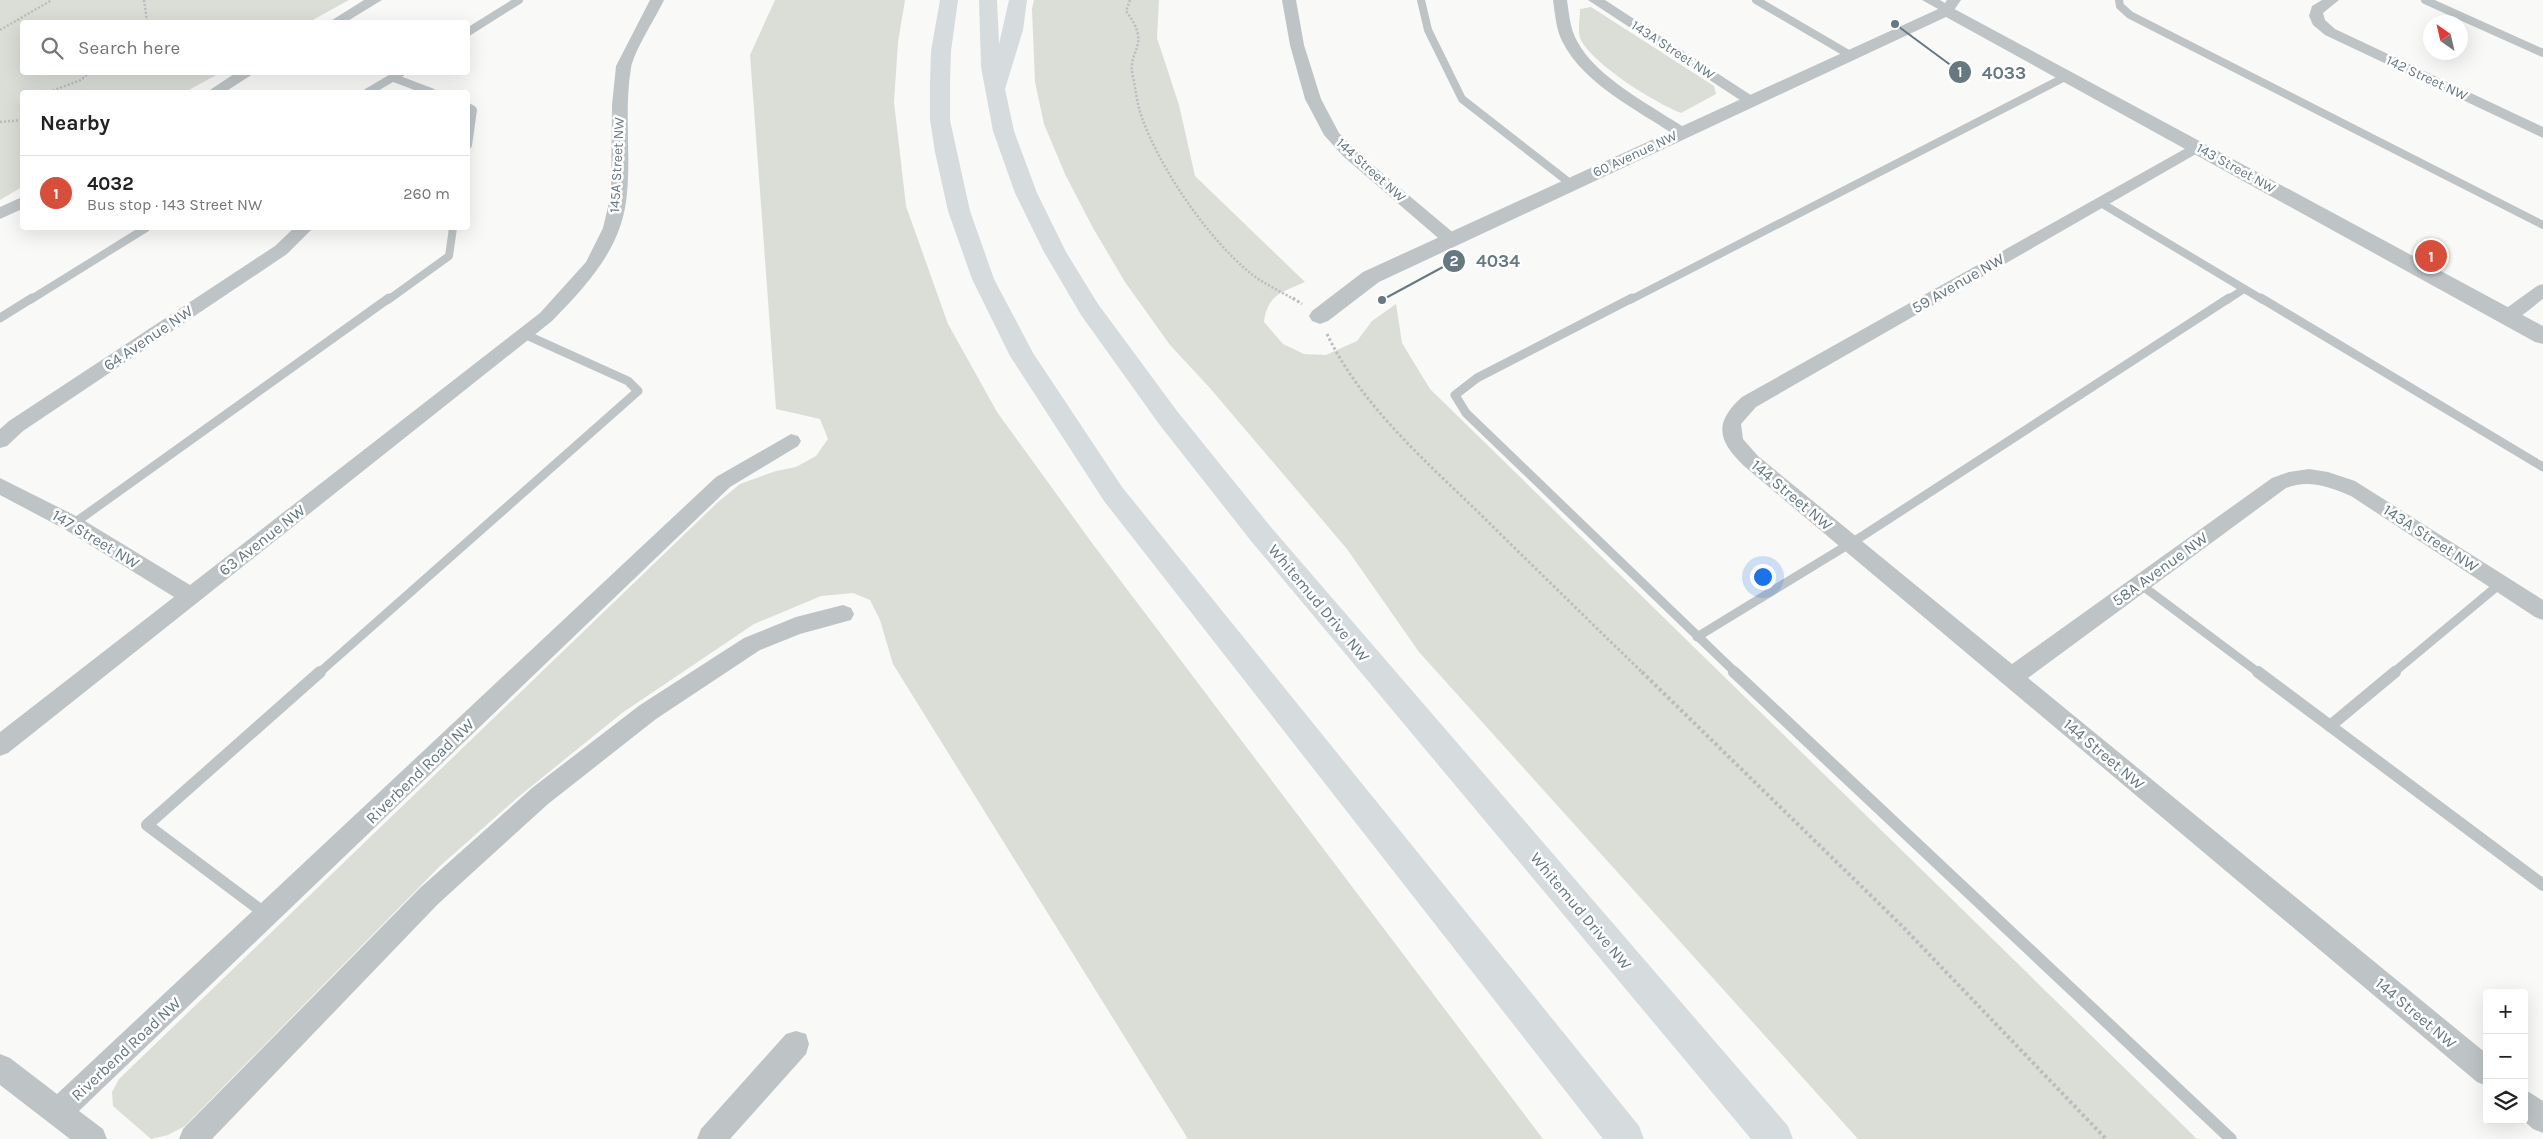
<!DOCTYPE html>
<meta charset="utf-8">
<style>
:root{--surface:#fff;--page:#f2f2f2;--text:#222;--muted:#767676;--line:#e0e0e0;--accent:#d74f3a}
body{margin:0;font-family:Karla,sans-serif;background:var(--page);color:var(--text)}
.controls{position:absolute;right:15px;bottom:15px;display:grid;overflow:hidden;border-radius:5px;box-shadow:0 5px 20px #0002}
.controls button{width:45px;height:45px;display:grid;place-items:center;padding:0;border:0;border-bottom:1px solid var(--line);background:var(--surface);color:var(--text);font:25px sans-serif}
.compass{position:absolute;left:2423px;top:15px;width:45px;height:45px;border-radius:50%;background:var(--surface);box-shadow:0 5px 20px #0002;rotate:326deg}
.you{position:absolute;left:1762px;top:576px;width:18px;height:18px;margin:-12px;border:4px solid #fff;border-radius:50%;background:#1a73e8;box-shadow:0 0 0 8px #1a73e833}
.badge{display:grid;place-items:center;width:32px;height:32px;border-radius:50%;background:var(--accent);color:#fff;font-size:16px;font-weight:700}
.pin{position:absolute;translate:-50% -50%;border:2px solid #fff;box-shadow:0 1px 5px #0006}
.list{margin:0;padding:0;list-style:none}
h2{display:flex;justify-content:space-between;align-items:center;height:65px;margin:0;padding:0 20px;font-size:21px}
h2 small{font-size:16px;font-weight:400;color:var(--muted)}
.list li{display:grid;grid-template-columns:32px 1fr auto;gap:15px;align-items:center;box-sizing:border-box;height:75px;padding:0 20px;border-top:1px solid var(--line)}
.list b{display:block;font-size:19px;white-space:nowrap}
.list p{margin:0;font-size:16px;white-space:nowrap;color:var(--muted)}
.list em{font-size:16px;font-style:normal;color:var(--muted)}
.icon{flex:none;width:28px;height:28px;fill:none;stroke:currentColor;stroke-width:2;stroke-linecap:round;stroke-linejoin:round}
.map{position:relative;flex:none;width:2543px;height:1139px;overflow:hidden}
.search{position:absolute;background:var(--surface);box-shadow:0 5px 20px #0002;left:20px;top:20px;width:450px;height:55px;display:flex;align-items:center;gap:12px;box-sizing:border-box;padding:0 18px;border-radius:5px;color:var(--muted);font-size:19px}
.panel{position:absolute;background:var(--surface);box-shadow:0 5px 20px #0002;left:20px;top:90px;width:450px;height:140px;border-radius:5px}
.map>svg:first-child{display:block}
.green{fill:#daded7}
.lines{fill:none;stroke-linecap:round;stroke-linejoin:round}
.path-far2{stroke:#b9bdbf;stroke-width:2.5;stroke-dasharray:2 2;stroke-linecap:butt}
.path-far1{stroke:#b9bdbf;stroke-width:3;stroke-dasharray:2.5 2.5;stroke-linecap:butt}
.path{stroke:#b9bdbf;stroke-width:4;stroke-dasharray:3 3;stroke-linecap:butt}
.service-far2{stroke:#bec4c6;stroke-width:8}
.service-far1{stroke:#bec4c6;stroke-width:9}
.service{stroke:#bec4c6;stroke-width:12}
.minor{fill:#bec4c6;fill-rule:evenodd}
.tertiary{fill:#bec4c6;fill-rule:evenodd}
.motorway{fill:#d6dbde;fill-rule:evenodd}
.labels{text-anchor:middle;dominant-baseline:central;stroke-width:5;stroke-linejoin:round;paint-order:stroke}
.far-street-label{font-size:14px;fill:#667880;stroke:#fff}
.street-label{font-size:16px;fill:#667880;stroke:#fff}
.leader{fill:none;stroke:#667880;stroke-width:2}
.callout-dot{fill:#667880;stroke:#fff;stroke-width:2}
.mark-label{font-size:15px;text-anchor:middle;font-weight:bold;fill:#fff}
.callout-label{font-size:18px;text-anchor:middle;font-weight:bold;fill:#667880;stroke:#fff;stroke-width:5;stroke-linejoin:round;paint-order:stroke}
</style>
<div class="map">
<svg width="2543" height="1139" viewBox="0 0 2543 1139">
<rect width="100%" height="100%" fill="#f9f9f8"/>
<g class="green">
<path d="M 0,0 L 349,0 L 309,22 L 22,22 L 22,72 L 220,73 L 185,92 L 22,92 L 22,187 L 0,200 Z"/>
<path d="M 775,0 L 905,0 L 898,42 L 894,102 L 906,206 L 948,324 L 997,412 L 1092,543 L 1543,1139 L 1188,1139 L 893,664 L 880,620 L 870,600 L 853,593 L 821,596 L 754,624 L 622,713 L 517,798 L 440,866 L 185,1126 L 168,1135 L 151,1139 L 113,1106 L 112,1092 L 119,1079 L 718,502 L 740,484 L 776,471 L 796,467 L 816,456 L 828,439 L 820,419 L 776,409 L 750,55 Z"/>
<path d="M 1034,0 L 1159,0 L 1157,38 L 1179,105 L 1195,176 L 1305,282 C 1282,292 1267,295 1264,322 L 1283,344 L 1304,354 L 1326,355 L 1357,341 L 1372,321 L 1396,304 L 1402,343 L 1430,389 L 2197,1139 L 1858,1139 L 1419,652 L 1347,549 L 1209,387 L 1170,345 L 1125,282 L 1093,228 L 1065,174 L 1044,124 L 1035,82 L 1032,9 Z"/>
<path d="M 1591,7 L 1714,86 L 1716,94 L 1681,113 C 1654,102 1595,66 1581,40 C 1577,33 1580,18 1580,9 Z"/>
</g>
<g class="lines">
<g class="path-far2">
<path d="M 144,0 L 147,21 L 144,22"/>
<path d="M 1130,0 L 1126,11 C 1153,47 1126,49 1133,77 C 1136,91 1137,105 1142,118 C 1161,170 1207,237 1249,272 C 1262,283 1280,291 1295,300"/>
<path d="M 0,30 L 52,0"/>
<path d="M 49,92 L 81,80 L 90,72"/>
<path d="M 0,122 L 22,120"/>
</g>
<g class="path-far1">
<path d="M 1293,298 L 1302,304"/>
<path d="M 1327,334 C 1360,403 1421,457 1475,509 C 1531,564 1587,619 1643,673"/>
</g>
<path class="path" d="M 1642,672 L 1902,926 L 2106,1139"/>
<g class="service-far2">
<path d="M 1421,0 L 1428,30 L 1462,99 L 1571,184"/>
<path d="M 1756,0 L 1850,55"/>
<path d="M 2119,0 L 2120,6 L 2130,15 L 2543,225"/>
<path d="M 2425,0 L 2543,53"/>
<path d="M 468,32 L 519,0"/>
<path d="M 394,78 L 431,92"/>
<path d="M 368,92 L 402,72"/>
<path d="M 468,107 L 473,110 L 468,145"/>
<path d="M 2101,203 L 2263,300"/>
<path d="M 30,300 L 146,228"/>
<path d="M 388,300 L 449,256 L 453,228"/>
<path d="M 1630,300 L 2067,76"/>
<path d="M 2227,300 L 2244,289"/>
</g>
<g class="service-far1">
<path d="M 1632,298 L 1477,378 L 1455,395 L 1466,413 L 1736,673"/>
<path d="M 2261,298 L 2543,467"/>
<path d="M 0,318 L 32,298"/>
<path d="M 73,524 L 389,298"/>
<path d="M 2140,584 L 2259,673"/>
<path d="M 1697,637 L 1864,535 L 2229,298"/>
<path d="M 319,673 L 638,391 L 628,381 L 524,334"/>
<path d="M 2393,673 L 2501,583"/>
</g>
<g class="service">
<path d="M 1734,672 L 2231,1139"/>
<path d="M 2258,672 L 2543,885"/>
<path d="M 2330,726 L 2395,672"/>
<path d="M 267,915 L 147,825 L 320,672"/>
</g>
<g class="minor">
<path d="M 364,0 L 382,0 L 346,22 L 329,22 Z"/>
<path d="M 650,0 L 664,0 C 656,17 634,51 631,68 C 624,110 631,152 627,193 C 623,247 588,284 552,321 L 8,753 L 0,756 L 0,732 L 174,597 L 66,530 L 0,495 L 0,478 L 80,518 L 190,585 L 540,313 L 586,262 L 603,228 L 611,194 L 612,105 L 616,66 Z"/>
<path d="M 1282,0 L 1296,0 L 1304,45 L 1321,99 L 1339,133 L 1356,151 L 1456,235 L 1459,239 L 1456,243 L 1444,243 L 1344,157 L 1324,135 L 1305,99 L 1290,45 Z"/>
<path d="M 1553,0 L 1567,0 C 1569,13 1570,29 1577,41 C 1596,78 1654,107 1688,130 L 1690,133 L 1688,136 L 1676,136 C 1638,110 1584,85 1562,41 C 1556,29 1555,13 1553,0 Z"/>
<path d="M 1588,0 L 1605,0 L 1760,101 L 1752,106 L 1746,104 Z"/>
<path d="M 1922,0 L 1940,0 L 1945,3 L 1947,0 L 1961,0 L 1952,13 L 1947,14 Z"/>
<path d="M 2322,0 L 2339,0 L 2323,13 L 2325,20 L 2335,29 L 2543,127 L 2543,138 L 2325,35 L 2313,25 L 2309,16 L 2312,6 Z"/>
<path d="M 237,72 L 256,72 L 225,92 L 207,92 Z"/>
<path d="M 2197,142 L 2205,147 L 2203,150 L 1756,407 L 1741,424 L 1743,439 L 1758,456 L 2012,664 L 2272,478 L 2289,472 L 2309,469 L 2328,472 L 2355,481 L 2543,600 L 2543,620 L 2535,617 L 2351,496 C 2330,487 2309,479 2286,488 L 2028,678 L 2487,1054 L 2487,1086 L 2477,1082 L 1744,466 C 1718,441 1713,423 1742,397 Z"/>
<path d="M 22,197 L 22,209 L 0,219 L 0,207 Z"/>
<path d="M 294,228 L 313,228 L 287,254 L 23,431 L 7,446 L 0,448 L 0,429 L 9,421 L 275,246 Z"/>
<path d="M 2543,284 L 2543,299 C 2531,307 2516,325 2501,320 L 2498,316 L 2501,312 L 2537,286 Z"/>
<path d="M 791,434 L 798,436 L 801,441 L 798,446 L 730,487 L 79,1111 L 103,1129 L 107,1139 L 70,1139 L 0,1085 L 0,1054 L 10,1058 L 57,1094 L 716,477 Z"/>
<path d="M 843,605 L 851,608 L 854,614 L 851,620 L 800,634 L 760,650 L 656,719 L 548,804 L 438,904 L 212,1139 L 179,1139 L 183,1129 L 420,888 L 532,788 L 640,705 L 744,638 L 796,617 Z"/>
<path d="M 796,1031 L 806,1034 L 809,1044 L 806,1054 L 730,1139 L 697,1139 L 701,1129 L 786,1034 Z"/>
<path d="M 2524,1089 L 2543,1101 L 2543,1133 L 2533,1129 L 2523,1120 Z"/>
</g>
<path class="tertiary" d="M 1947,5 L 2543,326 L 2543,344 L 2535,342 L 1946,17 L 1379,282 L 1328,321 L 1320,324 L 1312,321 L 1309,316 L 1312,311 L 1363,272 Z"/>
<g class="motorway">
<path d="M 940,0 L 958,0 L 951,51 L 950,82 L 950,120 L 957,152 L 970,211 L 994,279 L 1033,353 L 1122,487 L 1639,1126 L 1644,1139 L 1603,1139 L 1104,501 L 1010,356 L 972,279 L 948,211 L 935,152 L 930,120 L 930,82 L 931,51 Z"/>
<path d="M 979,0 L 997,0 L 999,44 L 1009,0 L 1027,0 L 1023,30 L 1005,89 L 1014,131 L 1037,193 L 1066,252 L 1098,304 L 1177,411 L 1270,526 L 1788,1126 L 1793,1139 L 1751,1139 L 1251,541 L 1159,424 L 1081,315 L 1044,252 L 1015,193 L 993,131 L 981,67 Z"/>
</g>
</g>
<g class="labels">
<g class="far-street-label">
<text transform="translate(1673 50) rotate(33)">143A Street NW</text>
<text transform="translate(2427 78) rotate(25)">142 Street NW</text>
<text transform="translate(1635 154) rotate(-25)">60 Avenue NW</text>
<text transform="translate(617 165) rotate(-87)">145A Street NW</text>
<text transform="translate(2236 168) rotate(29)">143 Street NW</text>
<text transform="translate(1371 170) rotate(42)">144 Street NW</text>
</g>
<g class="street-label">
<text transform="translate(1958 283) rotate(-30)">59 Avenue NW</text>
<text transform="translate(148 338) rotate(-34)">64 Avenue NW</text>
<text transform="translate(1792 495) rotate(40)">144 Street NW</text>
<text transform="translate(2431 538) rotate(33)">143A Street NW</text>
<text transform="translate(96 539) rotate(31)">147 Street NW</text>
<text transform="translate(262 540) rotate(-38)">63 Avenue NW</text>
<text transform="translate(2160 569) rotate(-36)">58A Avenue NW</text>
<text transform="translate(1319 603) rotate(50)">Whitemud Drive NW</text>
<text transform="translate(2104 754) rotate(40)">144 Street NW</text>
<text transform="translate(420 771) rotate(-44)">Riverbend Road NW</text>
<text transform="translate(1581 911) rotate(50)">Whitemud Drive NW</text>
<text transform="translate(2416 1013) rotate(40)">144 Street NW</text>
<text transform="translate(126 1049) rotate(-43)">Riverbend Road NW</text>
</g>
</g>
<path class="leader" d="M1895 24L1960 72M1382 300L1454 261"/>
<g class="callout-dot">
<circle cx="1895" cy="24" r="5"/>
<circle cx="1382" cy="300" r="5"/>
<circle cx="1960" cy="72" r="12"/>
<circle cx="1454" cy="261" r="12"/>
</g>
<g class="mark-label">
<text x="1960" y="77">1</text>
<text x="1454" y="266">2</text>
</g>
<g class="callout-label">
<text x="2004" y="79">4033</text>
<text x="1498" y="267">4034</text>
</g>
</svg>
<div class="controls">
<button>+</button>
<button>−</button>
<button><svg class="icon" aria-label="layers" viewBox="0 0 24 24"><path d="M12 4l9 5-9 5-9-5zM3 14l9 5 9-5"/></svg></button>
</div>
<svg class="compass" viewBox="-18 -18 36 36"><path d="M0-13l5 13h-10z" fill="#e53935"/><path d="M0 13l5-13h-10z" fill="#767676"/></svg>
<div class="you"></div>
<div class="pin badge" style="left:2431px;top:256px">1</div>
<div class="search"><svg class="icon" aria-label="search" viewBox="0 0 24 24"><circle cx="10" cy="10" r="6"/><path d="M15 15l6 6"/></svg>Search here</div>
<section class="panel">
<h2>Nearby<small></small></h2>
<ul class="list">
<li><span class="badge">1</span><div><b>4032</b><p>Bus stop · 143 Street NW</p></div><em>260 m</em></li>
</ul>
</section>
</div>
